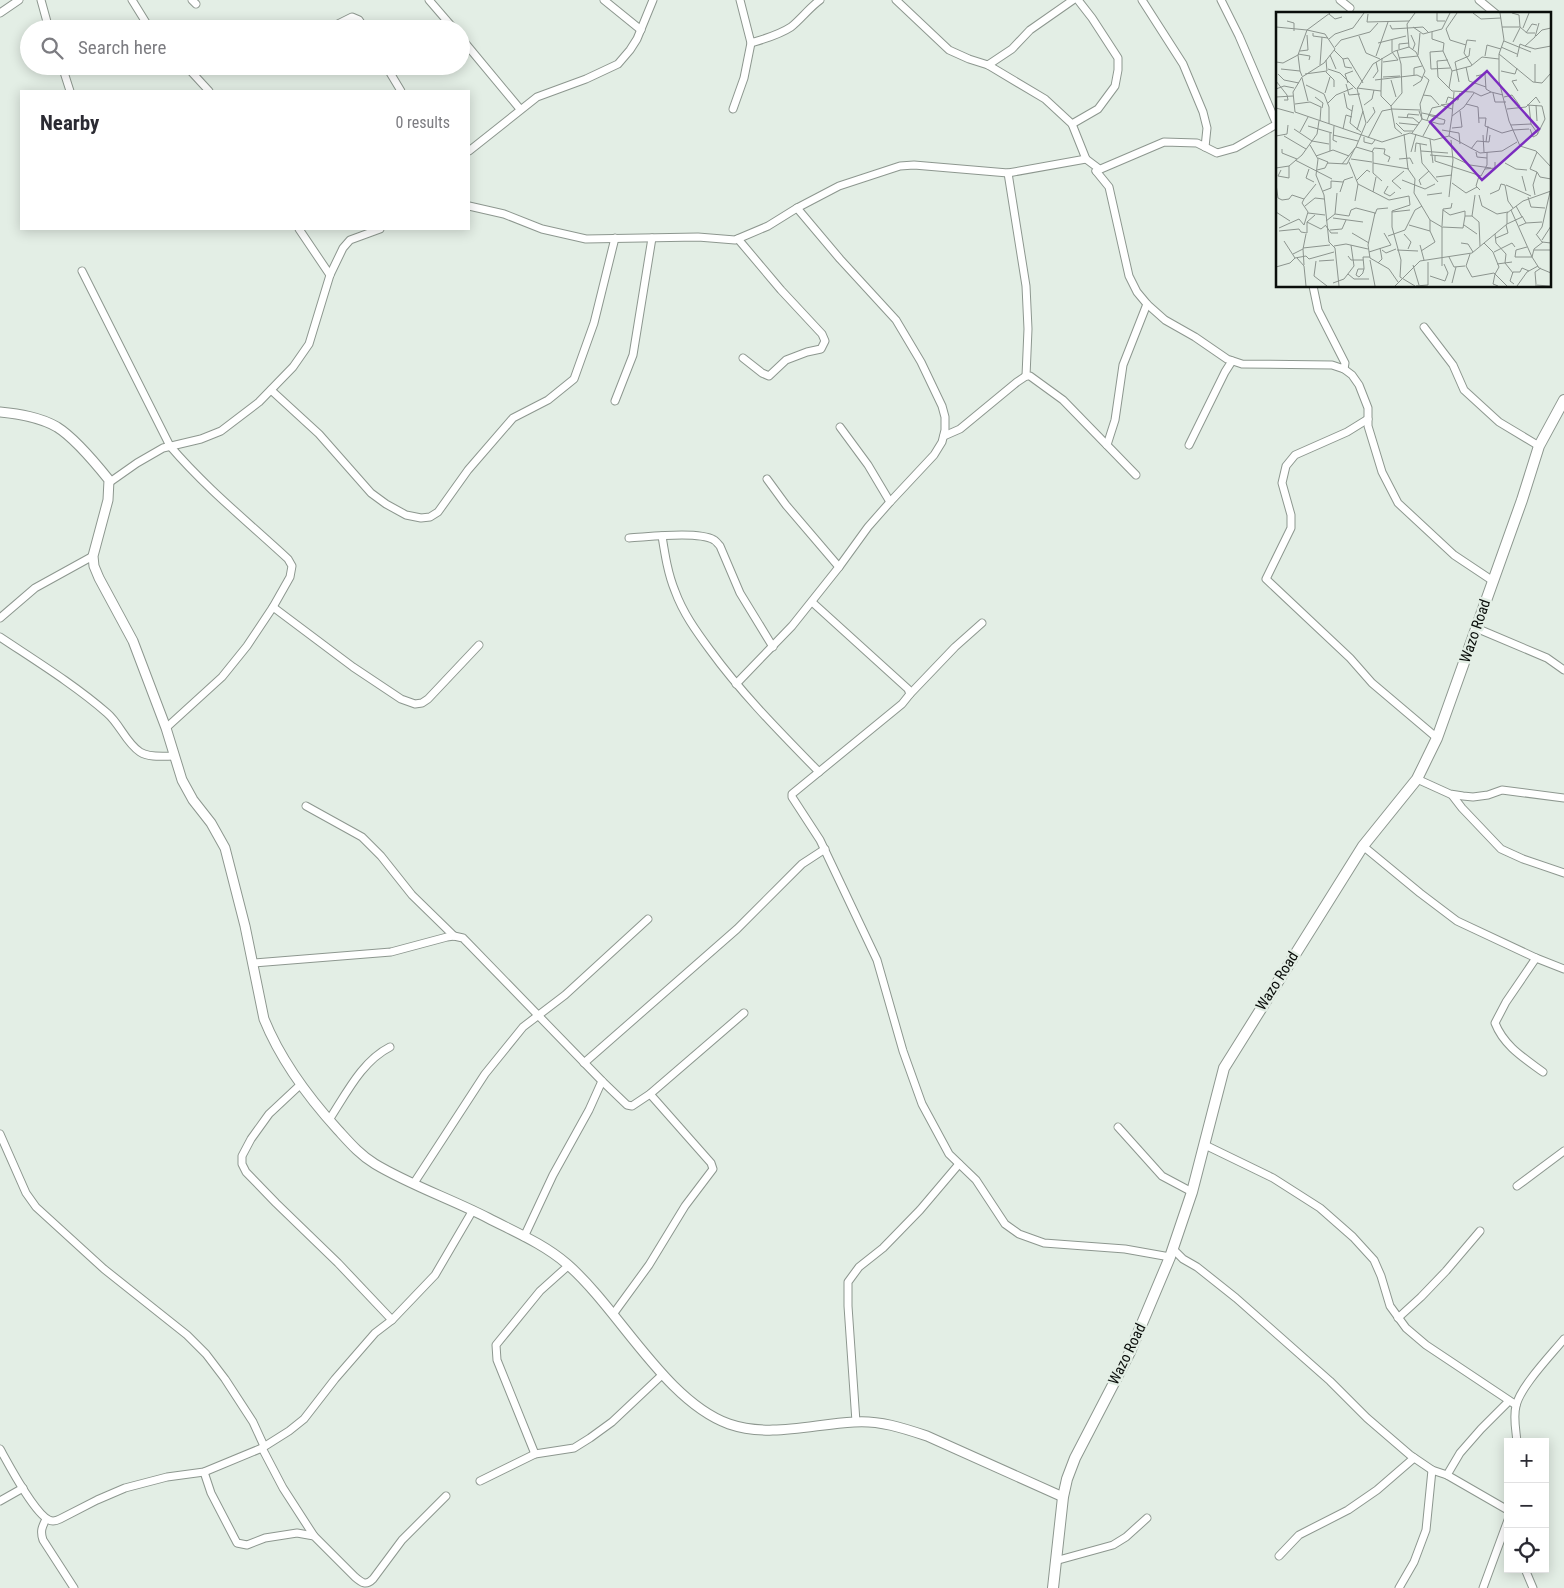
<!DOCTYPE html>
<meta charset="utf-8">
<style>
:root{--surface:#fff;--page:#f2f2f3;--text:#2b2b33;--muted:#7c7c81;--line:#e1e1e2}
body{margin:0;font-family:"Roboto Condensed",sans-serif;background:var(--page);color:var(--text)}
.controls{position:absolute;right:15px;bottom:15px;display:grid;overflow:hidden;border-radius:0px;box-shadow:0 2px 12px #0003}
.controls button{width:45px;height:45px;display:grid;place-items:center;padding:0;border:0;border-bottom:1px solid var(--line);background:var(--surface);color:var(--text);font:25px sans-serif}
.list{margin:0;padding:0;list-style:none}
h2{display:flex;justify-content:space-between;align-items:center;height:65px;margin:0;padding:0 20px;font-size:21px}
h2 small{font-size:16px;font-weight:400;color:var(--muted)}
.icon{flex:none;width:28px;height:28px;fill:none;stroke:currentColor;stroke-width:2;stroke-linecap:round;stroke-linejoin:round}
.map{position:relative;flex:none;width:1564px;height:1588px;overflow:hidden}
.search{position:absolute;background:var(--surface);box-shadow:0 2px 12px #0003;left:20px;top:20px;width:450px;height:55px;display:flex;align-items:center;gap:12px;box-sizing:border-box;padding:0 18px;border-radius:28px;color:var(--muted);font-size:19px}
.panel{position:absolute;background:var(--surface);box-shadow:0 2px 12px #0003;left:20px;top:90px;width:450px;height:140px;border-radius:0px}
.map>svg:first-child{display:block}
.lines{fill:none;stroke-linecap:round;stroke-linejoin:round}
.minor-casing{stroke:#8d978f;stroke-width:9}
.tertiary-casing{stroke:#8d978f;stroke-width:11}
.secondary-casing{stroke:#8d978f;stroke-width:12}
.minor{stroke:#fff;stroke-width:7}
.tertiary{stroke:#fff;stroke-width:9}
.secondary{stroke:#fff;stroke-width:10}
.labels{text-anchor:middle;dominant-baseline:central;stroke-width:5;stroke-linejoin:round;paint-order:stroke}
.street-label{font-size:15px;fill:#0a0e0b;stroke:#e3eee5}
.inset-road{fill:none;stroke:#8c948e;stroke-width:1}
.view{fill:#7b2cbf;fill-opacity:0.15;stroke:#7b2cbf;stroke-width:2.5}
.inset-edge{fill:none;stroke:#0a0e0b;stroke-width:2.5}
</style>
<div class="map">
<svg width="1564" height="1588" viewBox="0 0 1564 1588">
<rect width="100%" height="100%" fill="#e3eee5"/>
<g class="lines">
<g class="minor-casing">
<g id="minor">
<path d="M 41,0 L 49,29"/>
<path d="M 132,0 L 150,29"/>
<path d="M 192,0 L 196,4"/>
<path d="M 429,0 L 454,29"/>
<path d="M 604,0 L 641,30"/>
<path d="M 740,0 L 751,43 C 764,39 779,35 791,27 C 801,19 809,8 820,0"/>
<path d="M 896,0 L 949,50 L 969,59 L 988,65 L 1045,99 L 1072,124 L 1086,159 L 1098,168 L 1096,171 L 1109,187 L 1129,276 L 1137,292 L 1147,304 L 1165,320 L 1195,337 L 1227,359 L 1242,364 L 1332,365 L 1344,369 L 1352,375 L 1359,385 L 1368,408 L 1368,426 L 1382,472 L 1398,503 L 1454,555 L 1493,581"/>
<path d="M 1142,0 L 1183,64 L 1203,112 L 1207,128 L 1205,147"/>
<path d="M 1221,0 L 1239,36 L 1278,127"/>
<path d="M 1340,0 L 1350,8"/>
<path d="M 1479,0 L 1496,14"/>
<path d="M 0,13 L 19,0"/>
<path d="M 328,29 L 352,17 L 359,20 L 365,29"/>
<path d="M 461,38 L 520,109"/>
<path d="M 988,65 L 1012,49 L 1030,30 L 1073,0"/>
<path d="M 62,66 L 70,91"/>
<path d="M 186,66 L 209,91"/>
<path d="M 386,66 L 401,91"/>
<path d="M 733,109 L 744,78 L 751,43"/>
<path d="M 1072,124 L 1098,109 L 1115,86 L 1118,70 L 1118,58 L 1092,18 L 1078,0"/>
<path d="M 469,151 L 537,97 L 586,79 L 618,64 L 630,50 L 637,39 L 653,0"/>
<path d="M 1096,171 L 1164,142 L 1197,143 L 1217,153 L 1235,148 L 1277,124"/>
<path d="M 1008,173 L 1026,286 L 1028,329 L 1026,376"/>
<path d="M 469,206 L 504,214 L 542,229 L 586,239 L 698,237 L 735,240 L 768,226 L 797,208 L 839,186 L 900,166 L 914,165 L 1008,173 L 1086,159"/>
<path d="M 299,229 L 330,275"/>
<path d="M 738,239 L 781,290 L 822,334 L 825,341 L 821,349 L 807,352 L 786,360 L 769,376 L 762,373 L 743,358"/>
<path d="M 82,271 L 170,446 C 206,488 248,522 288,559 L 292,566 L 290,577 L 273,607 L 247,646 L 222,677 L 166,728"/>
<path d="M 1313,286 L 1318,310 L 1345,363 L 1344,369"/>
<path d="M 1424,327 L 1453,365 L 1464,390 L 1499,422 L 1539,446"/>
<path d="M 271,390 L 319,434 L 371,493 L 386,504 L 406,515 L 421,518 L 430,517 L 438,512 L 468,470 L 513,418 L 548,400 L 574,379 L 594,323 L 615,238"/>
<path d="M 615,401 L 633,355 L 652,238"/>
<path d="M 1368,419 L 1347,432 L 1295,455 L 1286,466 L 1282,483 L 1291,515 L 1291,528 L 1266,579 L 1350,658 L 1372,683 L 1437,738"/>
<path d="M 840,427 L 868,465 L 890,502"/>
<path d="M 944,436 L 960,429 L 1017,382 L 1026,376 L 1030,376 L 1063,400 L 1136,475"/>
<path d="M 1107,445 L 1115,420 L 1123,365 L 1147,304"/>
<path d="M 1189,445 L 1225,372 L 1232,361"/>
<path d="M 767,479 L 786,505 L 839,567"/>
<path d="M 110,482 L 137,463 L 163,448 L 201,439 L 221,431 L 259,402 L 293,367 L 309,344 L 330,275 L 343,248 L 350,240 L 380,229"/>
<path d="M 662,536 C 665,555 668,574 675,591 C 683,613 696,631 710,650 C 742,694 780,732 819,772"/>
<path d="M 629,538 C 649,537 698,531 714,540 C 716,541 719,545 720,546 L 740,593 L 773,647"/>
<path d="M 812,602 L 908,689 L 910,694 L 902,704 L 792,794 L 792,797 L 820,840 L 877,960 L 903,1051 L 922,1104 L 949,1154 L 976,1180 L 1005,1224 L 1019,1234 L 1044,1243 L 1125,1249 L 1170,1257"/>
<path d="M 273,607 L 353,667 L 401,699 L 415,704 L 422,703 L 428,699 L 479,645"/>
<path d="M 0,618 L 35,588 L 93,556"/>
<path d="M 1476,628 L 1547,658 L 1564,670"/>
<path d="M 0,637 C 36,661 75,685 107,713 C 120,724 126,743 140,752 C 149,758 164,756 174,756"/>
<path d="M 736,684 L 792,626 L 839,567 L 868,527 L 890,502 L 934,455 L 942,442 L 945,430 L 945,417 L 942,406 L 921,362 L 896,320 L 840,259 L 797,208"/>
<path d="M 910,694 L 955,647 L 982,623"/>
<path d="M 1417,779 L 1450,794 L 1463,796 L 1473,797 L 1488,795 L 1502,790 L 1564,798"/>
<path d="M 1452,795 L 1462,808 L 1501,849 L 1523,859 L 1564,873"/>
<path d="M 306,806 L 362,837 L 381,856 L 412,895 L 454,936"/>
<path d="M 1363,846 L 1420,893 L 1457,921 L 1536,958 L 1564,969"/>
<path d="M 1536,958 L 1506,1002 L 1495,1023 C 1504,1046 1524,1058 1543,1072"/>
<path d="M 253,963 L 391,952 L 447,937 L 454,936 L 463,938 L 602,1081 L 627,1105 L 632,1106 L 650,1094 L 744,1013"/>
<path d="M 584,1063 L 737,929 L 802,864 L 825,849"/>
<path d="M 300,1085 L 269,1114 L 251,1139 L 242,1156 L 242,1164 L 246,1172 L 276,1203 L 338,1263 L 392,1320"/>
<path d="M 329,1120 C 346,1094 362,1061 390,1047"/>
<path d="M 1118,1127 L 1162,1176 L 1192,1192"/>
<path d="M 0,1134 L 26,1193 L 36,1207 L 104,1269 L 187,1335 L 206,1354 L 225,1379 L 253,1422 L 264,1446"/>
<path d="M 1205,1145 L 1273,1178 L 1320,1208 L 1353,1237 L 1374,1260 L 1381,1276 L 1390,1306 L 1406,1328 L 1426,1345 L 1516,1405"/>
<path d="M 414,1183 L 485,1074 L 523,1027 L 565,995 L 648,919"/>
<path d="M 1517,1186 L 1564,1151"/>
<path d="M 524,1237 L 553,1175 L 589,1110 L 602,1081"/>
<path d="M 1173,1249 L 1183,1259 L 1197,1267 L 1236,1298 L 1330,1381 L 1367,1418 L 1410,1455 L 1432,1470 L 1447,1475 L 1506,1509"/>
<path d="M 614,1313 L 649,1265 L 685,1206 L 713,1169 L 711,1163 L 650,1094"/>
<path d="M 1398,1318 L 1421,1297 L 1446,1271 L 1480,1231"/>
<path d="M 856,1422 L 848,1306 L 848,1282 L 859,1267 L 883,1248 L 920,1210 L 959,1164"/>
<path d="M 1517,1442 C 1516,1430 1513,1417 1516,1406 C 1520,1387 1551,1355 1564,1339"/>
<path d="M 262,1448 L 283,1488 L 314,1536"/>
<path d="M 0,1449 C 9,1465 34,1513 49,1520 C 53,1522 56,1521 60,1519 L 97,1500 L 125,1488 L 167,1477 L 204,1472 L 262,1448 L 289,1431 L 304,1419 L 335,1379 L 375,1333 L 392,1320 L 435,1275 L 473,1210"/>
<path d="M 535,1454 L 497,1360 L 496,1345 L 540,1291 L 569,1265"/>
<path d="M 204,1472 L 211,1493 L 237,1543 L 247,1545 L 265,1538 L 297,1533 L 314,1536 L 355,1577 C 362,1583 366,1586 373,1579 L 402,1540 L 446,1496"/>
<path d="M 1447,1475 L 1460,1453 L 1481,1429 L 1509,1401"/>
<path d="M 480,1481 L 535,1454 L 574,1448 L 590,1438 L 612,1422 L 663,1374"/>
<path d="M 0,1501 L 23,1488"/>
<path d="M 46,1519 C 42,1527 40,1531 43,1540 L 74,1588"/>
<path d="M 1279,1556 L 1299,1535 L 1348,1510 L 1377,1490 L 1414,1458"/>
<path d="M 1055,1561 L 1113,1545 L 1126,1537 L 1147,1518"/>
<path d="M 1525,1569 L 1533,1588"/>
<path d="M 1399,1588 L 1414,1562 L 1426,1530 L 1432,1470"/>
<path d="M 1483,1588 L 1508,1520"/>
</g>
</g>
<g class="tertiary-casing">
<path id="tertiary" d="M 0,412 C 19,414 40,417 57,427 C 73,437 97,465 109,480 L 108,500 L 93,556 L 94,566 L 99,578 L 133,641 L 166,728 L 182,780 L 193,800 L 211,823 L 225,848 L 245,926 L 264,1019 C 281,1061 308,1097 338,1130 C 349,1142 360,1155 375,1164 C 410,1185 451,1199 488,1218 C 515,1232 544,1244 567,1264 C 619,1309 665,1401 729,1424 C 770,1438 813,1424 854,1422 C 879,1420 903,1428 927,1436 L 1063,1497"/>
</g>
<g class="secondary-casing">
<path id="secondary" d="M 1053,1588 L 1063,1497 L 1067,1479 L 1075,1458 L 1130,1352 L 1170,1257 L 1192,1192 L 1224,1068 L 1363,846 L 1417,779 L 1437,738 L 1522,500 L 1539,446 L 1564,400"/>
</g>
<use href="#minor" class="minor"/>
<use href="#tertiary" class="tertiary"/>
<use href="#secondary" class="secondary"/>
</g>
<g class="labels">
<g class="street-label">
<text transform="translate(1475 631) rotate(-71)">Wazo Road</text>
<text transform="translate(1277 981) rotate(-58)">Wazo Road</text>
<text transform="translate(1127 1354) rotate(-64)">Wazo Road</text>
</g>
</g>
<g transform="translate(1276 12)">
<rect width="275" height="275" fill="#e3eee5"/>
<path class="inset-road" d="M 54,1 L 31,18 L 49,22 L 59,37 L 48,51 L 26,65 L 17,80 L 19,100 L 106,130 L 134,121 L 158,128 L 173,124 L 204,141 L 226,139 L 241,130M 161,1 L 161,9 L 169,9M 181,1 L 170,17 L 174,28 L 190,33M 197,1 L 205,7 L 225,6M 224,1 L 228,28 L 223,42 L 223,69 L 233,109 L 244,134 L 260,139 L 275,155M 53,2 L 59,7 L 66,5M 92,2 L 91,10 L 133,9M 11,9 L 18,11 L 18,19M 114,13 L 116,17 L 132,16M 0,15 L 31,18M 137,15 L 147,22 L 166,17 L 174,1M 226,15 L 244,15 L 243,3 L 236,1M 244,15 L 251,21 L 259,21M 132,16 L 147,15 L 153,21M 247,16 L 253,1M 156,20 L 156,27 L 168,31 L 167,39 L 176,59 L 173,76M 37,21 L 37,24 L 52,26M 250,21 L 256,12 L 261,13M 135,23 L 139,32 L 137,37M 83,24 L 90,41 L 104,47M 260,24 L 266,18 L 275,16M 53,27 L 59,22 L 77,16 L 88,1M 116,28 L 116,40 L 122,48M 228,29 L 255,40M 237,30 L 244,16M 102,31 L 130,24M 249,34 L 259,37 L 275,34M 59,35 L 65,28 L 94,20 L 102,11M 133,35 L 140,40 L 149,59 L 145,69 L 137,74M 225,35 L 241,42M 123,37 L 123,32 L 133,31M 58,38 L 67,47 L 69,55 L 76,56M 121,38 L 125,52 L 126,81 L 115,94 L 119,116 L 126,122M 24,39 L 32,38 L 31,23M 167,39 L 154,40 L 155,57 L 174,56M 22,42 L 34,44 L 33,48M 223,42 L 257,70 L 266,71 L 275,61M 54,43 L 60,57M 142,43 L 144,21M 100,44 L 112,10M 209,44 L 211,33 L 225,37M 241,45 L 244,32 L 249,34 L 259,25 L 263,11M 123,46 L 142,44M 67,47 L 72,46 L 87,71M 172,48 L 161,49 L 162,65 L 176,79 L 197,80 L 205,84 L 215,80 L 227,83M 0,50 L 7,51 L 22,43M 107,50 L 122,48M 259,52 L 259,70M 44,53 L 46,25M 196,53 L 188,41 L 191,28 L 200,29M 190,55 L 193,69 L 210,75M 5,57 L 24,59 L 26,64M 52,57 L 64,61 L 80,77M 24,59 L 22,43 L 31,18M 176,59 L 195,54 L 206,45 L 223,47M 225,59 L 239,62 L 241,56M 50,60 L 58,68 L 58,75M 2,62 L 8,68 L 23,71M 29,62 L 51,59 L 50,48M 138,63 L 138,56 L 146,54M 200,64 L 209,62 L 210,77 L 215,80M 107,65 L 124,64M 26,66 L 32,89M 97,66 L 102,59 L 100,50M 99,68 L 141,63 L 147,66M 115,68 L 120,85M 241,68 L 236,69 L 242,79M 0,69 L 11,83 L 12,88 L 8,88M 183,70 L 179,50 L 193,44 L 194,36M 72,71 L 69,62 L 77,59M 70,72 L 73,83 L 84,82M 30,73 L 48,82 L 53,95 L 53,112M 81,76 L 105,79 L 106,46M 0,77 L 8,74 L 18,76M 105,79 L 105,84 L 115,94M 49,81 L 54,65M 68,81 L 71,96 L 76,99M 217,81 L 219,90 L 230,90M 147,83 L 155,84 L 163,93M 0,85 L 17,84M 39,85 L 47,91 L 46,96M 228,85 L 236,83 L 244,94M 52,91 L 60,83 L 77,76M 170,91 L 172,85 L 182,88 L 184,81M 19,92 L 34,90 L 45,95 L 44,109M 190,92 L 202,95 L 203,111M 77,93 L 74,111 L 85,120M 88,93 L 96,87 L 98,78M 251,93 L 266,94 L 269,107 L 261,123 L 257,125 L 254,117M 253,93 L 255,112 L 262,122M 260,93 L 261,109M 0,96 L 18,101M 176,97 L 165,93 L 178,91M 231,97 L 250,95 L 260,85 L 264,91M 143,99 L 146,107 L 163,112 L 168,112 L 169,108M 146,101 L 161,104M 152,103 L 169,108M 176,104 L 178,80M 122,105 L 137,106 L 143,111M 131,106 L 132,102 L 143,103M 203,106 L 210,106 L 209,114 L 226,121 L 237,118M 151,108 L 156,96 L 165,94M 91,111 L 99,100 L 97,95M 120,111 L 128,119 L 137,119M 123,111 L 142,113M 235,113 L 255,112M 32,114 L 56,121M 58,114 L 57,128 L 61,130M 176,116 L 186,115 L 184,99M 18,117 L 36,129 L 53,132M 67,117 L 70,103 L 76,105M 81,118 L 87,99M 166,118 L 183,121 L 184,132M 237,118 L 253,117M 24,120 L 32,105M 136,121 L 146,107 L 144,92 L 153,68 L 148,64M 128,122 L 132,157 L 139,167 L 138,181 L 154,208 L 166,215 L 166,254M 57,123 L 82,129M 207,123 L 208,140M 0,124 L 11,122 L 12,113M 8,124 L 30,137M 147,124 L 155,109M 173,124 L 176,104 L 188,95 L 198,81M 88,125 L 88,130 L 96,132 L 99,128M 92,126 L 106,99 L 116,97 L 144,98M 154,127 L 157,151M 210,130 L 212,114M 144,132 L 146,151 L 162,170M 34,133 L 42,147 L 40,163 L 48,183 L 53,230 L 59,236 L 63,274M 80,135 L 97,140 L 97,161 L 106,169M 6,137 L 6,141 L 21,147M 195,137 L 201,129 L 213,130 L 214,123M 54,139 L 54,121M 145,139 L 172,141M 96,140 L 98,136 L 109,137 L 108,142 L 114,145 L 112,150M 135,140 L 140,122M 139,140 L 140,131 L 151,133M 200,140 L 201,145 L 211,146M 154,143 L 177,145M 40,144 L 57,138 L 73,144M 159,144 L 159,149 L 205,164 L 211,153 L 211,140M 177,145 L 194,153 L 215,156M 75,147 L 96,150M 123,147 L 134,146 L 137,152M 19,148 L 56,167M 73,150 L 82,172 L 79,189M 51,151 L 71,152 L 79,136M 97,151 L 133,157M 229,151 L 240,157 L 251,158M 66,152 L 80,135 L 90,111 L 81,77 L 97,52 L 119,39 L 133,35 L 131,12 L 139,1M 0,156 L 13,154 L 26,143 L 41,122 L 43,109M 33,157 L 30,166 L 38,170M 209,157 L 219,156 L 219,150M 5,158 L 2,164 L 13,166 L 13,154M 41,158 L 49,156 L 52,150 L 42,146M 261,160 L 264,165 L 275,167M 203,164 L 200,174 L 204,178M 246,164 L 250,179M 160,165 L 176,163M 126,168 L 149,177 L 159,172M 80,169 L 91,158 L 94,160M 176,171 L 190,181 L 201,175M 0,172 L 2,186 L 6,188 L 13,187 L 16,183 L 28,187 L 40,172M 82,172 L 113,188 L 133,184 L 134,193 L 116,199 L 116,215 L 125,248 L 124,265 L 139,274M 145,173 L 143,168 L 153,159M 230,173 L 255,184M 112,174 L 108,181 L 114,184 L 119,180M 125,177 L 116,169 L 128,159M 47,179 L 55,176 L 55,169 L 67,170M 64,180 L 68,168 L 77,165M 97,180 L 100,165M 214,182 L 223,178 L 225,172 L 229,173 L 232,189 L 237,196M 151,183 L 166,181M 203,183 L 206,194 L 221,202 L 232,200M 259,183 L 257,173 L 261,160 L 254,157 L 261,140M 173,185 L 177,148 L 175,128M 252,185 L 255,195 L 269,196M 28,187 L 26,191 L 32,200 L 28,213M 29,194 L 39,186 L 48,187M 167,198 L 174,203 L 189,199 L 189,204M 235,198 L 256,245 L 263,256 L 275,261M 0,200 L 14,209M 116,200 L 134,198M 32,201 L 49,203M 59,202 L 61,181M 99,202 L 101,197 L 112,196M 196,204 L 199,183M 57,206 L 87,210M 50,209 L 59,202 L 73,204 L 75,198 L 80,196 L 99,201 L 92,233 L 94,246 L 113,257 L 122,270M 31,210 L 45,217 L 50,213M 250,211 L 266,210M 231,212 L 246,205 L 240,194M 133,213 L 154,219M 188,213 L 201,222M 50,214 L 55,221 L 62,221M 166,214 L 167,197 L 175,196 L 176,191M 243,214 L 250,211 L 246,204M 166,215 L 187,216 L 189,204 L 196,204 L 203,210 L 204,234M 3,216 L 23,207 L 28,213M 54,218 L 66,217 L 70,208M 3,219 L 23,217 L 25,220M 25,220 L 31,221 L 31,210 L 39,203M 76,221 L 93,231M 128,222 L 135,230 L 132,237M 219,222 L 220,231 L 230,242 L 229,251 L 237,261M 260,222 L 266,230 L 275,231M 261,222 L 266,215 L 274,180M 112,224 L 129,218 L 139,198 L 146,194M 220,226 L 232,221 L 230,213M 266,228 L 275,214M 185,231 L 192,232 L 197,240M 208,231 L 217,240 L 223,255 L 219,262M 144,233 L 148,248M 58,234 L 70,232 L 92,237M 251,235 L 240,238 L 239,245 L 256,245 L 258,237 L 267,230M 27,236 L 54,233M 27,237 L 28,253M 106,238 L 110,241 L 120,237M 121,238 L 142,239M 258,238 L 275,238M 145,239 L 159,230 L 154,219 L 154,208M 93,240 L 115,233 L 108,221M 218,240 L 236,231 L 239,235M 17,242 L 27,237 L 30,222M 194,242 L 190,254 L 196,265 L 218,261 L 231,274M 72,244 L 75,248 L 87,248M 173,245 L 178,255 L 189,254M 19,246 L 30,244 L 33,247 L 58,240M 21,246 L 28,254 L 30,274M 94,248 L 99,274M 40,249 L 38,264 L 51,274M 43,249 L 58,248M 102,251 L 106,247 L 104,236M 221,252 L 236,250M 137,253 L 143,273M 0,255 L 14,251 L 19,246 L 8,229M 88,257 L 82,257 L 80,263 L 83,265 L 87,261 L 87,260 L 88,257 L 88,256 L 87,245 L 94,245M 72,262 L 78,267 L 93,267M 219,262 L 217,272 L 222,274M 154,264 L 169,269 L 172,261 L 168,252M 57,271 L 68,267 L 78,254 L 75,233M 176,271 L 180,255M 238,272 L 234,269 L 237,260 L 244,260 L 246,256 L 253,259M 260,272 L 259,260 L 265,256M 259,273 L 274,274M 119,274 L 144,249 L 196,241 L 231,212 L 231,201 L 247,189 L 275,179M 140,274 L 152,273 L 152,250M 241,274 L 251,260 L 262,254"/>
<path class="view" d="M 211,59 L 263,117 L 206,168 L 154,110 Z"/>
<rect width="275" height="275" class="inset-edge"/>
</g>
</svg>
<div class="controls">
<button>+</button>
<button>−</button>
<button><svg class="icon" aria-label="locate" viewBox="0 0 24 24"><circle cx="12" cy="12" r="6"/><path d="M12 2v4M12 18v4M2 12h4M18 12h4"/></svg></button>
</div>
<div class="search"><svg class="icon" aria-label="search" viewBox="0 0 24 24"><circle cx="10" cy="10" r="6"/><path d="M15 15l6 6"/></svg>Search here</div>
<section class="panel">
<h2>Nearby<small>0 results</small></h2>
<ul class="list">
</ul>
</section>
</div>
